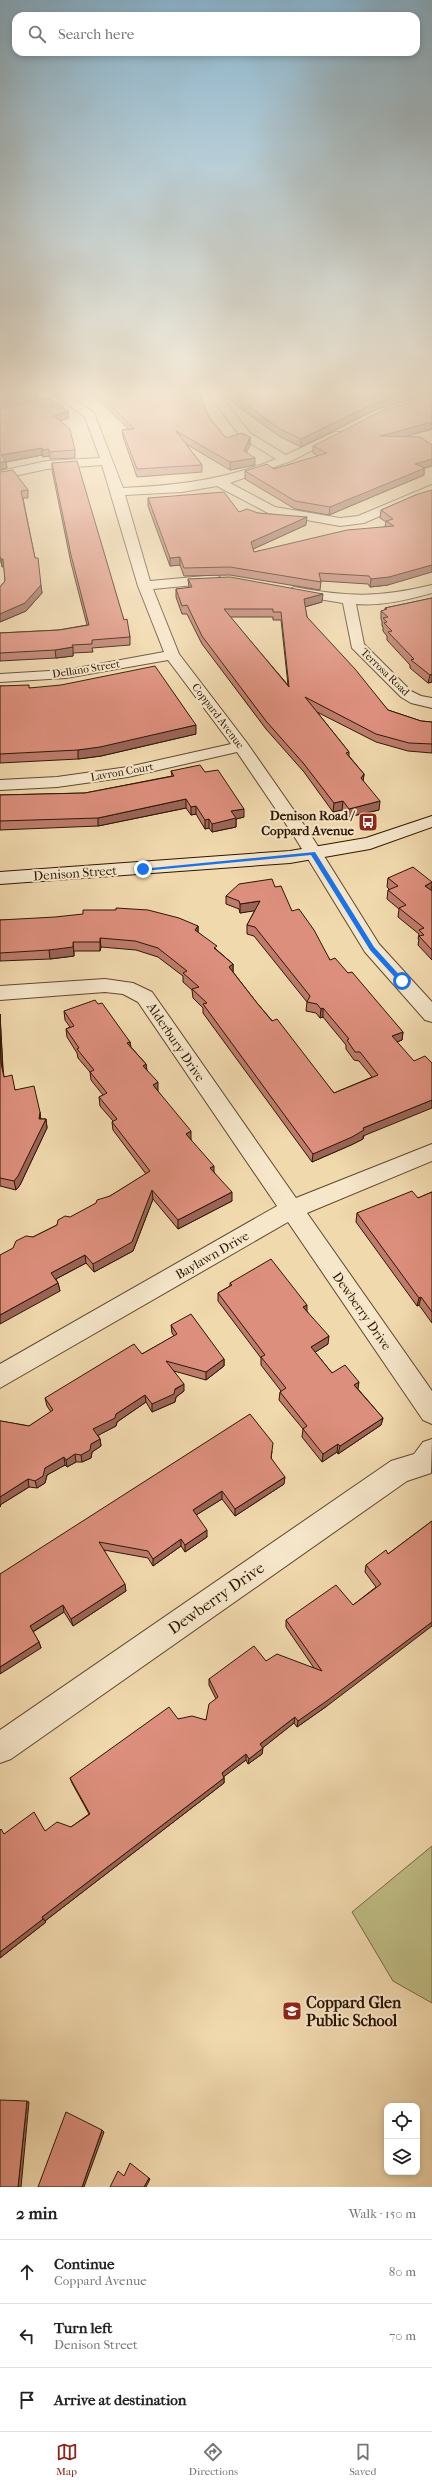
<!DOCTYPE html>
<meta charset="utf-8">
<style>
:root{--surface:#fff;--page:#f6f6f6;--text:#222;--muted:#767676;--line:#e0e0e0;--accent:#8f2418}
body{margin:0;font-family:"IM FELL French Canon",serif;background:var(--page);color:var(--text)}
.controls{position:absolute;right:12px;bottom:12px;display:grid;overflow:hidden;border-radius:8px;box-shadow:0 2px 6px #0003}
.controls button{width:36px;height:36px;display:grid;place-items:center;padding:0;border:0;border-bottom:1px solid var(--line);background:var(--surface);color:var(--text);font:20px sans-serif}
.stop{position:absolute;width:12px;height:12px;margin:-9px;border:3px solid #1a73e8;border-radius:50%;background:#fff}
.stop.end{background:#1a73e8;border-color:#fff;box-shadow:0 1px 4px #0008}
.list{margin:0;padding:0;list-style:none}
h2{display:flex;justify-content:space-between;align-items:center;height:52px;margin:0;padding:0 16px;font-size:17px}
h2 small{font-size:13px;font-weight:400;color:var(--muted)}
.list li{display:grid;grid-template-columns:26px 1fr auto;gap:12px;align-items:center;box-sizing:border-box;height:64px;padding:0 16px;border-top:1px solid var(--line)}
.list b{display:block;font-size:15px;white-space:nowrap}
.list p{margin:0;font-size:13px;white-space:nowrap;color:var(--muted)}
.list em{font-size:13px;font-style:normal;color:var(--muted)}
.icon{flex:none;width:22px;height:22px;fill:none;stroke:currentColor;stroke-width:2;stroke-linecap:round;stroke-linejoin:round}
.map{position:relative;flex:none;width:432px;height:2187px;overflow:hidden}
.search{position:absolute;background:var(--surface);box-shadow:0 2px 6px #0003;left:12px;right:12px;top:12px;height:44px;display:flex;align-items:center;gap:10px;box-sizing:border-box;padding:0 14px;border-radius:12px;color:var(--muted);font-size:15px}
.sheet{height:244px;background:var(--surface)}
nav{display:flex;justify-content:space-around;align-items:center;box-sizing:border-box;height:56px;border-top:1px solid var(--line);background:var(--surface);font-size:11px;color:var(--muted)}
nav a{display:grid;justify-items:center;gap:2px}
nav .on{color:var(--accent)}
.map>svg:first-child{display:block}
.green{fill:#c0be86;stroke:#766a43}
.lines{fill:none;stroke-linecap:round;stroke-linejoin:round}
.street-casing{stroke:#5e482c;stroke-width:2}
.secondary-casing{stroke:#2d1700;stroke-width:2}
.street{fill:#f6e6ca;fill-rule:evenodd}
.secondary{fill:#f6e6ca;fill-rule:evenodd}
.wall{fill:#be7b6c;stroke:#2d1700;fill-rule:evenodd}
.shaded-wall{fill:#9b6458;stroke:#2d1700}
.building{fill:#dd8f7d;stroke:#2d1700;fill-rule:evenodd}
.route{fill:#1a73e8}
.labels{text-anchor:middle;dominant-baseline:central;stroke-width:4;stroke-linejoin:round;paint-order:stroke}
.far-street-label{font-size:11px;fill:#2d1700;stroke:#f6e6ca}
.poi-label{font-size:13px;font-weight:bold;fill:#2d1700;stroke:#f6e6ca;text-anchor:end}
.street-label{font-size:13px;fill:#2d1700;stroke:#f6e6ca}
.near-street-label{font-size:16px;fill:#2d1700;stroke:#f6e6ca}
.near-poi-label{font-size:16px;font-weight:bold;fill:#2d1700;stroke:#f6e6ca;text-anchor:start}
</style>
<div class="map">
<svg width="432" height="2187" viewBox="0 0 432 2187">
<rect width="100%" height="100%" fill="#f1d9ae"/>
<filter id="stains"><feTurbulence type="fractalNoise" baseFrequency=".005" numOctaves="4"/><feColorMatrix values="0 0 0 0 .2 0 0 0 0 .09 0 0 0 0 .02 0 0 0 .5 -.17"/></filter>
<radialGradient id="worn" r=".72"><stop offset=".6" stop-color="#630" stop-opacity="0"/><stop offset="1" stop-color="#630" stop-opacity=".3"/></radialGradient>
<path class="green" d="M 432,1846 L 432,2003 L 393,1981 L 352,1912 Z"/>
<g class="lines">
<g class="street-casing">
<g id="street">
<path d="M 54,394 L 66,394 L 94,413 L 123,488 C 179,485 224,480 276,459 L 242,438 L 208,394 L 219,394 L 250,433 L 286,455 L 335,432 L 343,432 L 345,434 L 291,461 L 230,483 L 275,507 L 340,518 L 358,516 L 432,485 L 432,493 L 364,523 L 340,526 L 268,513 L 217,486 L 182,492 L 125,495 L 150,581 L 216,575 L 223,579 L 216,583 L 153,589 L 179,654 L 247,743 L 309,832 L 379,944 L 432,1002 L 432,1022 L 425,1020 L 365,952 L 294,836 L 237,752 L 128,777 L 57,787 L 0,790 L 0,780 L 57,777 L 128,767 L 231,744 L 168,660 L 66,678 L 0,682 L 0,674 L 66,670 L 164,652 L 138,586 L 102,465 L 47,469 L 0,479 L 0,471 L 47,461 L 100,458 L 85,417 Z"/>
<path d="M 432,585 L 432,593 C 407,600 382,606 356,604 L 364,644 L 411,691 L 421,696 L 432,698 L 432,708 L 411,703 L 401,697 L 352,648 L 343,603 L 294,595 L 287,591 L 294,587 C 348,597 378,598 432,585 Z"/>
<path d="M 105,979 L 133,983 L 152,992 L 296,1198 L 432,1144 L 432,1161 L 307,1213 L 432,1391 L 432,1424 L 423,1420 L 288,1222 L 0,1388 L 0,1364 L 277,1206 L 138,1002 L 123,994 L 105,992 L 0,1000 L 0,986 Z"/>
<path d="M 432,1439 L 431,1473 L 407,1481 L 11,1759 L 0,1763 L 0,1730 L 391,1461 L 414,1454 L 423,1442 Z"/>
</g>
</g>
<g class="secondary-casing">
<path id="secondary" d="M 432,816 L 432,827 L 370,849 L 290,863 L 0,884 L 0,872 L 290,851 L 366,838 Z"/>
</g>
<use href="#street" class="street"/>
<use href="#secondary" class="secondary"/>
</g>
<g class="wall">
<path d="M 89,394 L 199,394 L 209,417 L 226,438 L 250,437 L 250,445 L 246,453 L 255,465 L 230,470 L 186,444 L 202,465 L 202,472 L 137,477 L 123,437 L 122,430 L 128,429 L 102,403 Z"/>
<path d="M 221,394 L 429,394 L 375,410 L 301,447 L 279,436 Z"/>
<path d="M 0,409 L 68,411 L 68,418 L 60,421 L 75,450 L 75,458 L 50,459 L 50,456 L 43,457 L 42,455 L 6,462 L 7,468 L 0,470 Z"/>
<path d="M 432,429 L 403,437 L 432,445 L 432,466 L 424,468 L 424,475 L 329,515 L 295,509 L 245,479 L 245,471 L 274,469 L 318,456 L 313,453 L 313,446 Z"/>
<path d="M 52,463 L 124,620 L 130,637 L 130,645 L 92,648 L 93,652 L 73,653 L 73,656 L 56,658 L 0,661 L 0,633 L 59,630 L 87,625 L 71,563 L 52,470 Z"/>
<path d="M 0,472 L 28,490 L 28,498 L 23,498 L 42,593 L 26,611 L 0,622 L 0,587 L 5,581 L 4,566 L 2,567 L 0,558 Z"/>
<path d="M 418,494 L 388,585 L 370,587 L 368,584 L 321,581 L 320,590 L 230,575 L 184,576 L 180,565 L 170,566 L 148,506 L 148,498 L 239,512 L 258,513 L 306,525 L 253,549 L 254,552 L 385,527 L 386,522 L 380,518 L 381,510 Z"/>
<path d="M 188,579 L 322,602 L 305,607 L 307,617 L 388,710 L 421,721 L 432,722 L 432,753 L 408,751 L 376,742 L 317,712 L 349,752 L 349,756 L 364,774 L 363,781 L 379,810 L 348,817 L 342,810 L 333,812 L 304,772 L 266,729 L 202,644 L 187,614 L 182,614 L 176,597 L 176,589 L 189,588 ZM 230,617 L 273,617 L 273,620 L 281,620 L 288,685 Z"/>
<path d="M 432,598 L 432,682 L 428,683 L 410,668 L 410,665 L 387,640 L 387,636 L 383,631 L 383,627 L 382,626 L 382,621 L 381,619 L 381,611 L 385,610 L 385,608 Z"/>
<path d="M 0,686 L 29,688 L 196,734 L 101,756 L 78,759 L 0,763 Z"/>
<path d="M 171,771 L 205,772 L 244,817 L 236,819 L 236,827 L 212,832 L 209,828 L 205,829 L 196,814 L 191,815 L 186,808 L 98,826 L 0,830 L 0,795 L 85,793 L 172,776 Z"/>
<path d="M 388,878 L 432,891 L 432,960 L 418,945 L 419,939 L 418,939 L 419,934 L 398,917 L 399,909 L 387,899 L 388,890 L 390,890 L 387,887 Z"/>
<path d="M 275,887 L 292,911 L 330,960 L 348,973 L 403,1032 L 402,1040 L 397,1042 L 363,1139 L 351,1145 L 312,1162 L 203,1013 L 203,1008 L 193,998 L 192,990 L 183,982 L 183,976 L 158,957 L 136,950 L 101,947 L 100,951 L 74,951 L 74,956 L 50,959 L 0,961 L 0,920 L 198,926 L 198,932 L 217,950 L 233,964 L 233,972 L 257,1003 L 334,1093 L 372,1077 L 359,1061 L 354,1060 L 346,1049 L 346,1045 L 323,1017 L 320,1018 L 316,1013 L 306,1011 L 307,1002 L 254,936 L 247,934 L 247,925 L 255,910 L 240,913 L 239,909 L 226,904 L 226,896 Z"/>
<path d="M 98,1004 L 130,1042 L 131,1047 L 146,1064 L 147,1070 L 158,1091 L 191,1140 L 214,1172 L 232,1201 L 178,1229 L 153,1199 L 133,1251 L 94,1272 L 86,1263 L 56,1279 L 58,1283 L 60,1291 L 13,1248 L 33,1237 L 57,1225 L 110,1196 L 146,1174 L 113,1130 L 112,1122 L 113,1121 L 100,1106 L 99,1097 L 103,1095 L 91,1080 L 90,1072 L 78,1058 L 77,1053 L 67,1037 L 66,1029 L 70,1027 L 65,1020 L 64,1011 Z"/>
<path d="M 0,1014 L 3,1069 L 4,1077 L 41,1119 L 46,1119 L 47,1128 L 20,1185 L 16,1190 L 0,1186 Z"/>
<path d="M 432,1192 L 432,1323 L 419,1305 L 417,1306 L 356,1222 L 357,1213 L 418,1198 Z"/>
<path d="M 230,1283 L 307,1311 L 328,1344 L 315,1352 L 332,1373 L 358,1389 L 383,1418 L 381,1425 L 338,1454 L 337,1452 L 322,1462 L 302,1437 L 303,1429 L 279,1400 L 280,1392 L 281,1391 L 261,1365 L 261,1358 L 218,1301 L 218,1293 L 230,1286 Z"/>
<path d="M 171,1325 L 224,1359 L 224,1366 L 206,1380 L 174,1371 L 184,1391 L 176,1397 L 175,1402 L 152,1412 L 146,1402 L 117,1422 L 116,1426 L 98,1435 L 100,1439 L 101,1446 L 92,1452 L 91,1458 L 82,1462 L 76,1462 L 67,1467 L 65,1465 L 47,1475 L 45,1483 L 37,1488 L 29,1487 L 0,1505 L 0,1507 L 0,1421 L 29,1426 L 51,1412 L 47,1406 L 45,1398 L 142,1354 L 174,1336 L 172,1333 Z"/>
<path d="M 272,1451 L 271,1458 L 284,1484 L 235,1516 L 222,1499 L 196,1515 L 207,1537 L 185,1552 L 181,1546 L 153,1566 L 148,1558 L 104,1550 L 126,1591 L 73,1626 L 64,1612 L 33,1632 L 39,1642 L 41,1648 L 0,1574 Z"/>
<path d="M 432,1521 L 327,1706 L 297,1727 L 294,1723 L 262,1748 L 262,1754 L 248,1764 L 246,1760 L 224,1776 L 224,1783 L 45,1921 L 46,1922 L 0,1958 L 0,1830 L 4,1834 L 45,1831 L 71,1827 L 89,1814 L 72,1783 L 70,1778 L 178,1719 L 206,1720 L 216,1699 L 209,1685 L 209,1679 L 266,1661 L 314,1668 L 286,1627 L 286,1620 L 353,1605 L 376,1587 L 365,1572 L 366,1565 L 388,1554 Z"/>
</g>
<g class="shaded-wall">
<path d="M 28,394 L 37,394 L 38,399 L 0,407 L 0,400 Z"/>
<path d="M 407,394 L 429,394 L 375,410 L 301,447 L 301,439 L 375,403 Z"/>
<path d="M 68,411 L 68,418 L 55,423 L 54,416 Z"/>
<path d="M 432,422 L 432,429 L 380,444 L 380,436 Z"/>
<path d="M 250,437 L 250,445 L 244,458 L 244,451 Z"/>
<path d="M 42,448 L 42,455 L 6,462 L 7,468 L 0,470 L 0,463 L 1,455 Z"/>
<path d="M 49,449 L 50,456 L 43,457 L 42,450 Z"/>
<path d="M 255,458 L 255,465 L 230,470 L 230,462 Z"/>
<path d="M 432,459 L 432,466 L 424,468 L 424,475 L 329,515 L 330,507 L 415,464 Z"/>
<path d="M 307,517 L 306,525 L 251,550 L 251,542 Z"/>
<path d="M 180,557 L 180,565 L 170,566 L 170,558 Z"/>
<path d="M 1,559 L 3,559 L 4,566 L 2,567 Z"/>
<path d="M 432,565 L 432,572 L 388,585 L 370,587 L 371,579 Z"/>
<path d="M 41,585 L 42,593 L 26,611 L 0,622 L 0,614 Z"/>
<path d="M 323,594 L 322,602 L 304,607 L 304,599 Z"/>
<path d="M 73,647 L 73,656 L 56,658 L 55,650 Z"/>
<path d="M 432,674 L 432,682 L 428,683 L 430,675 Z"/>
<path d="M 196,725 L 196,734 L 101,756 L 78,759 L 78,750 Z"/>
<path d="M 364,774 L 363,782 L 361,778 Z"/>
<path d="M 186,799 L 186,808 L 98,826 L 98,818 Z"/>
<path d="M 343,801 L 342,810 L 333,812 L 334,803 Z"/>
<path d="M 380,801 L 379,810 L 348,817 L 349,809 Z"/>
<path d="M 196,806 L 196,814 L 191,815 L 191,807 Z"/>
<path d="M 244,809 L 244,817 L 236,819 L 236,827 L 212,832 L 212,824 L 231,811 Z"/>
<path d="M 209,819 L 209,828 L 205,829 L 205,820 Z"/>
<path d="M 432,882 L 432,885 L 431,891 L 425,886 Z"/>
<path d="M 260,901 L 260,910 L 240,913 L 240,904 Z"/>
<path d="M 198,926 L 198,935 L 195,930 Z"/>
<path d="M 100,938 L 101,947 L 100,951 Z"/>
<path d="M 73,942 L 74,956 L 50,959 L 49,950 Z"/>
<path d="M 233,964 L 233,973 L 229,967 Z"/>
<path d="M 323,1008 L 323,1017 L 320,1018 L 321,1009 Z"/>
<path d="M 0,1014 L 0,1016 L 3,1072 L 1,1063 L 0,1036 Z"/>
<path d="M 403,1032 L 402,1040 L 391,1044 L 392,1036 Z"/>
<path d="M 130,1042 L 131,1051 L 127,1043 Z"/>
<path d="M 146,1064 L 147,1073 L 143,1066 Z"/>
<path d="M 158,1082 L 158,1091 L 153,1085 Z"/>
<path d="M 432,1100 L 432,1108 L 363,1136 L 363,1139 L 351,1145 L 312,1162 L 313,1154 L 363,1128 Z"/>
<path d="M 40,1112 L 41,1120 L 39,1119 Z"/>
<path d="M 46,1119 L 47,1128 L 20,1185 L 16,1190 L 14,1181 Z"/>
<path d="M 191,1131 L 191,1140 L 186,1134 Z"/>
<path d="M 214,1166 L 214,1175 L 210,1168 Z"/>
<path d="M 152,1190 L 153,1199 L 133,1251 L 94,1272 L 93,1264 Z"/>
<path d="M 232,1192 L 232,1201 L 178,1229 L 178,1220 Z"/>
<path d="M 85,1255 L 86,1263 L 52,1281 L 51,1273 Z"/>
<path d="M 58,1283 L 60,1291 L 0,1324 L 0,1315 Z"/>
<path d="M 421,1297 L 419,1305 L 417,1306 L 419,1298 Z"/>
<path d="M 307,1305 L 307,1313 L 303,1307 Z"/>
<path d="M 329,1336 L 328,1344 L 311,1355 L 311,1347 Z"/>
<path d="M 224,1359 L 224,1366 L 206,1380 L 206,1372 Z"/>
<path d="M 359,1382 L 358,1389 L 354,1385 Z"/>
<path d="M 184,1384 L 184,1391 L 176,1397 L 175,1402 L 152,1412 L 152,1404 Z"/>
<path d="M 145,1395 L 146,1402 L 117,1422 L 116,1426 L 95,1437 L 93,1429 Z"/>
<path d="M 383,1418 L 381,1425 L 338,1454 L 340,1446 Z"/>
<path d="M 100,1439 L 101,1446 L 92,1452 L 91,1458 L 82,1462 L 81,1455 L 91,1444 Z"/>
<path d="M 338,1444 L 337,1452 L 322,1462 L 323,1454 Z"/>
<path d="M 75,1454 L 76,1462 L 67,1467 L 66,1460 Z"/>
<path d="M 64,1457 L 65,1465 L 47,1475 L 45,1483 L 37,1488 L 35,1481 L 45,1468 Z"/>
<path d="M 285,1477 L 284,1484 L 235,1516 L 235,1509 Z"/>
<path d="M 28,1479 L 29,1487 L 0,1505 L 0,1507 L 0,1497 Z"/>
<path d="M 222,1491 L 222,1499 L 193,1517 L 193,1510 Z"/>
<path d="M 207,1530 L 207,1537 L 185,1552 L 185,1545 Z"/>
<path d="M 181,1539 L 181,1546 L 153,1566 L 153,1559 Z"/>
<path d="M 125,1584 L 126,1591 L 73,1626 L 71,1619 Z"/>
<path d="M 63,1605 L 64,1612 L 32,1632 L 30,1626 Z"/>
<path d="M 432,1622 L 432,1626 L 327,1706 L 297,1727 L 298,1721 Z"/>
<path d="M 39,1642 L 41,1648 L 0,1674 L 0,1667 Z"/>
<path d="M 295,1717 L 294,1723 L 260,1750 L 260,1744 Z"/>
<path d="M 263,1748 L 262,1754 L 248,1764 L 249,1759 Z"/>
<path d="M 246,1754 L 246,1760 L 222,1778 L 222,1773 Z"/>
<path d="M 224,1778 L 224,1783 L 45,1921 L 42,1917 Z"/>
<path d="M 43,1919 L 46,1922 L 0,1958 L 0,1952 Z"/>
<path d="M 27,2101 L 29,2102 L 21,2187 L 18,2187 Z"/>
<path d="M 102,2130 L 104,2132 L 84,2187 L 82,2187 Z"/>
<path d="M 149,2178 L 150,2179 L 146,2187 L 144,2187 Z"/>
</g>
<g class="building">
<path d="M 0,394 L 28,394 L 0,400 Z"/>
<path d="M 98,394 L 199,394 L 209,417 L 226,438 L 242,433 L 250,437 L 244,451 L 255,458 L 230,462 L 176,431 L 202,465 L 137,469 L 122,430 L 134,429 L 102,396 Z"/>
<path d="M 231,394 L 407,394 L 375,403 L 301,439 L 280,429 Z"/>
<path d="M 432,396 L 432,422 L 380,436 L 420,437 L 432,445 L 432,459 L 415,464 L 425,468 L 330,507 L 295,501 L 245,471 L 267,464 L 274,469 L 327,453 L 313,446 L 384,410 Z"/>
<path d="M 48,398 L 68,411 L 54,416 L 70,429 L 75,450 L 49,452 L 49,449 L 42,450 L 42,448 L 1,455 L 6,461 L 0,463 L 0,409 Z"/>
<path d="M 77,461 L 124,620 L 127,619 L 130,637 L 92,640 L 92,644 L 72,645 L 73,647 L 55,650 L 0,653 L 0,633 L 59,630 L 89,625 L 71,555 L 52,463 Z"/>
<path d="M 13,470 L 28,490 L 21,491 L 35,558 L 38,558 L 41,585 L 25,603 L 0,614 L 0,587 L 5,581 L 3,559 L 1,559 L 0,556 L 0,472 Z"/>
<path d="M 432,490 L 432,565 L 389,577 L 371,579 L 369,576 L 319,573 L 321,582 L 230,567 L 184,568 L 180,557 L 170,558 L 148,498 L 224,492 L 239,512 L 247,509 L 258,513 L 307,517 L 251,542 L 254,552 L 347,530 L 394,526 L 386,521 L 393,519 L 381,510 L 418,494 Z"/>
<path d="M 230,577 L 323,594 L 304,599 L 307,617 L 355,669 L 388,710 L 421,721 L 432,722 L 432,744 L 409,743 L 376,734 L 305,697 L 349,752 L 346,753 L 364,774 L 361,778 L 380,801 L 349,809 L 343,801 L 334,803 L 304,764 L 266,721 L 202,636 L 187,605 L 182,606 L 176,589 L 192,587 L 188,579 ZM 224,609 L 273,609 L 273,612 L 281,612 L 289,687 Z"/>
<path d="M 432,598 L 432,674 L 430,675 L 411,660 L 414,659 L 388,632 L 392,631 L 384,623 L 387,622 L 383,618 L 388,617 L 381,611 L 387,609 L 385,608 Z"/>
<path d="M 155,666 L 196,725 L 100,747 L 78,750 L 0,754 L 0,686 L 29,685 L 29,688 L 61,685 Z"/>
<path d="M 200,765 L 205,772 L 218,770 L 244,809 L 231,811 L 236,818 L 212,824 L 209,819 L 205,820 L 196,806 L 191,807 L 186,799 L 98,818 L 0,821 L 0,795 L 85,793 L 174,776 L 171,771 Z"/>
<path d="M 413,867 L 432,882 L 425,886 L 432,891 L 432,950 L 419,936 L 424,935 L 419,930 L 424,928 L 399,908 L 406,905 L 388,890 L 398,886 L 388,878 Z"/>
<path d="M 272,879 L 275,887 L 281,886 L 292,911 L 299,909 L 314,930 L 330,960 L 335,958 L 348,973 L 352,972 L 403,1032 L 392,1036 L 414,1061 L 425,1056 L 432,1063 L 432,1100 L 363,1128 L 364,1130 L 352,1137 L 313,1154 L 203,1004 L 207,1003 L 192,989 L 199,987 L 183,973 L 187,971 L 158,948 L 135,941 L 100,938 L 100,942 L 73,942 L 73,947 L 49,950 L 0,953 L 0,920 L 55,917 L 83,914 L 83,910 L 116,910 L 116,908 L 148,910 L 179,918 L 198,926 L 195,930 L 217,946 L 214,948 L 233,964 L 229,967 L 257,1003 L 272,1021 L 277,1019 L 334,1093 L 378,1075 L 360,1052 L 355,1052 L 347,1040 L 349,1039 L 323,1008 L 321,1009 L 317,1004 L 307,1002 L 310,996 L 255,927 L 247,925 L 260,901 L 240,904 L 239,901 L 226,896 L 239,884 Z"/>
<path d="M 95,1000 L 98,1004 L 102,1003 L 130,1042 L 127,1043 L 146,1064 L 143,1066 L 158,1082 L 153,1085 L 191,1131 L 186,1134 L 214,1166 L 210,1168 L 232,1192 L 178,1220 L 152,1190 L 132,1242 L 93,1264 L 85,1255 L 51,1273 L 58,1283 L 0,1315 L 0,1255 L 13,1248 L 16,1241 L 26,1236 L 33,1237 L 57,1225 L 58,1220 L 65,1216 L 70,1217 L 85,1209 L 96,1203 L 97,1200 L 110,1196 L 150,1171 L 112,1122 L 117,1119 L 99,1097 L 107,1093 L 90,1072 L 94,1070 L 77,1049 L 79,1048 L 66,1029 L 74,1026 L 64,1011 Z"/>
<path d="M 0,1036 L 1,1063 L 4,1077 L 12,1075 L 15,1090 L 34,1086 L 40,1112 L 39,1119 L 46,1119 L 18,1176 L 14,1181 L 0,1178 Z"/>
<path d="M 412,1191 L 418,1198 L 432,1192 L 432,1312 L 421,1297 L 419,1298 L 357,1213 Z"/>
<path d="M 271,1259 L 307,1305 L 303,1307 L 329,1336 L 311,1347 L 332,1373 L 345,1365 L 359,1382 L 354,1385 L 383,1418 L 340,1446 L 338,1444 L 323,1454 L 303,1429 L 307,1426 L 280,1392 L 286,1388 L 261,1357 L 265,1355 L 218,1293 L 232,1285 L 230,1283 Z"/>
<path d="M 191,1314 L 224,1359 L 206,1372 L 166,1361 L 184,1384 L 175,1389 L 174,1394 L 152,1404 L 145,1395 L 116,1414 L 115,1418 L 93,1429 L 100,1439 L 91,1444 L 90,1450 L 81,1455 L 75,1454 L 66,1460 L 64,1457 L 45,1468 L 43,1476 L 35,1481 L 28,1479 L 0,1497 L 0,1421 L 1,1421 L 29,1426 L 53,1410 L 45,1398 L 134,1344 L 142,1354 L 177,1334 L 171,1325 Z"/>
<path d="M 250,1414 L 273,1443 L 271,1458 L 285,1477 L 235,1509 L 222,1491 L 193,1510 L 207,1530 L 185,1545 L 181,1539 L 153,1559 L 148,1551 L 99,1542 L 125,1584 L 71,1619 L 63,1605 L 30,1626 L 39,1642 L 0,1667 L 0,1574 Z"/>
<path d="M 432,1521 L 432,1622 L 328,1700 L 298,1721 L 295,1717 L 260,1744 L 263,1748 L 249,1759 L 246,1754 L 222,1773 L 224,1778 L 42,1917 L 43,1919 L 0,1952 L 0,1830 L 1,1829 L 4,1834 L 34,1812 L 45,1831 L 57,1822 L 71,1827 L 90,1814 L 70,1778 L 169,1707 L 178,1719 L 192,1716 L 206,1720 L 209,1704 L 218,1697 L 209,1679 L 254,1646 L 266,1661 L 277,1654 L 322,1671 L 286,1620 L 336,1585 L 353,1605 L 381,1584 L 366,1565 L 386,1550 L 388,1554 Z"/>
<path d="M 0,2100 L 27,2101 L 18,2187 L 0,2187 Z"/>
<path d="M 66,2112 L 102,2130 L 82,2187 L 38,2187 Z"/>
<path d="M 130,2163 L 149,2178 L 144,2187 L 110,2187 L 118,2171 L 124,2176 Z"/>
</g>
<linearGradient id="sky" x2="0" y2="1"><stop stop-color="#89b6d1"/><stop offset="0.56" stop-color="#f9eedb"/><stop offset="1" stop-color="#f9eedb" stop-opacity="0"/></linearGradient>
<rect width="432" height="700" fill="url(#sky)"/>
<path class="route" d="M 315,852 L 374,947 L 404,980 L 404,983 L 400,983 L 370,950 L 311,855 L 143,871 L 141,869 Z"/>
<defs>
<g id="bus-square" transform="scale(1)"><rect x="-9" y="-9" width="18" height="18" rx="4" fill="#8f2418" stroke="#f6e6ca"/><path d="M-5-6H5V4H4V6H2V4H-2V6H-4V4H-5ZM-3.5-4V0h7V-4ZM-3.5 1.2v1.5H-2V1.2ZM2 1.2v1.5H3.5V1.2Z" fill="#fff"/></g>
<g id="school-square" transform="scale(1)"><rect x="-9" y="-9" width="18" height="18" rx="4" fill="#8f2418" stroke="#f6e6ca"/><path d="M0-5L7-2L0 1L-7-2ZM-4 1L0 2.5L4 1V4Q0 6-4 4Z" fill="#fff"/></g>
</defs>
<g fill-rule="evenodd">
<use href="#bus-square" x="368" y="822"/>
<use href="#school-square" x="292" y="2011"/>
</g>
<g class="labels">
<g class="far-street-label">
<text transform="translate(86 669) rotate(-9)">Dellano Street</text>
<text transform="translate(385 672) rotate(44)">Terrosa Road</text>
<text transform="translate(218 716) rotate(53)">Coppard Avenue</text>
<text transform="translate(122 772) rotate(-10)">Lavron Court</text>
</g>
<g class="poi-label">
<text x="354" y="815">Denison Road /<tspan x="354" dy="15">Coppard Avenue</tspan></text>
</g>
<g class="street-label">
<text transform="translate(75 873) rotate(-4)">Denison Street</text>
<text transform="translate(176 1042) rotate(56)">Alderbury Drive</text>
<text transform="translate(212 1255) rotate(-30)">Baylawn Drive</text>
<text transform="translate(362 1311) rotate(55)">Dewberry Drive</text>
</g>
<g class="near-street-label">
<text transform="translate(216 1598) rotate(-35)">Dewberry Drive</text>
</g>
<g class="near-poi-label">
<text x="306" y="2002">Coppard Glen<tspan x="306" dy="18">Public School</tspan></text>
</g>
</g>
<rect width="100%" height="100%" filter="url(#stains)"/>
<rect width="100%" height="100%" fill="url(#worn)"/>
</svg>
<div class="controls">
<button><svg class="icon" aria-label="locate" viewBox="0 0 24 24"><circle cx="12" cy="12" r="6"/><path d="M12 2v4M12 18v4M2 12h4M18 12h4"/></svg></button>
<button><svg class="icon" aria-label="layers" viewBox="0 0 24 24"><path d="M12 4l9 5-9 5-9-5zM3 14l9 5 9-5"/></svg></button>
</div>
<div class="stop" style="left:402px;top:981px"></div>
<div class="stop end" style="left:143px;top:869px"></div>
<div class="search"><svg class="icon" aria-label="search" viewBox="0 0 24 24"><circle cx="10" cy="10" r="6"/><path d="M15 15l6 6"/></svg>Search here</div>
</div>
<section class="sheet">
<h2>2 min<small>Walk · 150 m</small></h2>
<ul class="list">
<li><svg class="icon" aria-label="ahead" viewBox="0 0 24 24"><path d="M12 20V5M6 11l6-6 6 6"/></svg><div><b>Continue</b><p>Coppard Avenue</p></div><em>80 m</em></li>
<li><svg class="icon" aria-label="left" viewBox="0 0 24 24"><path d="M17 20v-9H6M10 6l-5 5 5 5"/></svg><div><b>Turn left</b><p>Denison Street</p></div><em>70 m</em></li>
<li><svg class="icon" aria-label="arrive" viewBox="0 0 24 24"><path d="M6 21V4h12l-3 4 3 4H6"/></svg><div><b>Arrive at destination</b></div></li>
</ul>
</section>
<nav>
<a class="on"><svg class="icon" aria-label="map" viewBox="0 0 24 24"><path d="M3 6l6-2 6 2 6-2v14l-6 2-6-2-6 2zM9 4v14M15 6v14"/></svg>Map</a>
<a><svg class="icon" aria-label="directions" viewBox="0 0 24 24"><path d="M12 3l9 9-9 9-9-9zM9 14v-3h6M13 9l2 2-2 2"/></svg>Directions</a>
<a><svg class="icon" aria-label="saved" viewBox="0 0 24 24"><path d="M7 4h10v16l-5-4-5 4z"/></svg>Saved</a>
</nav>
